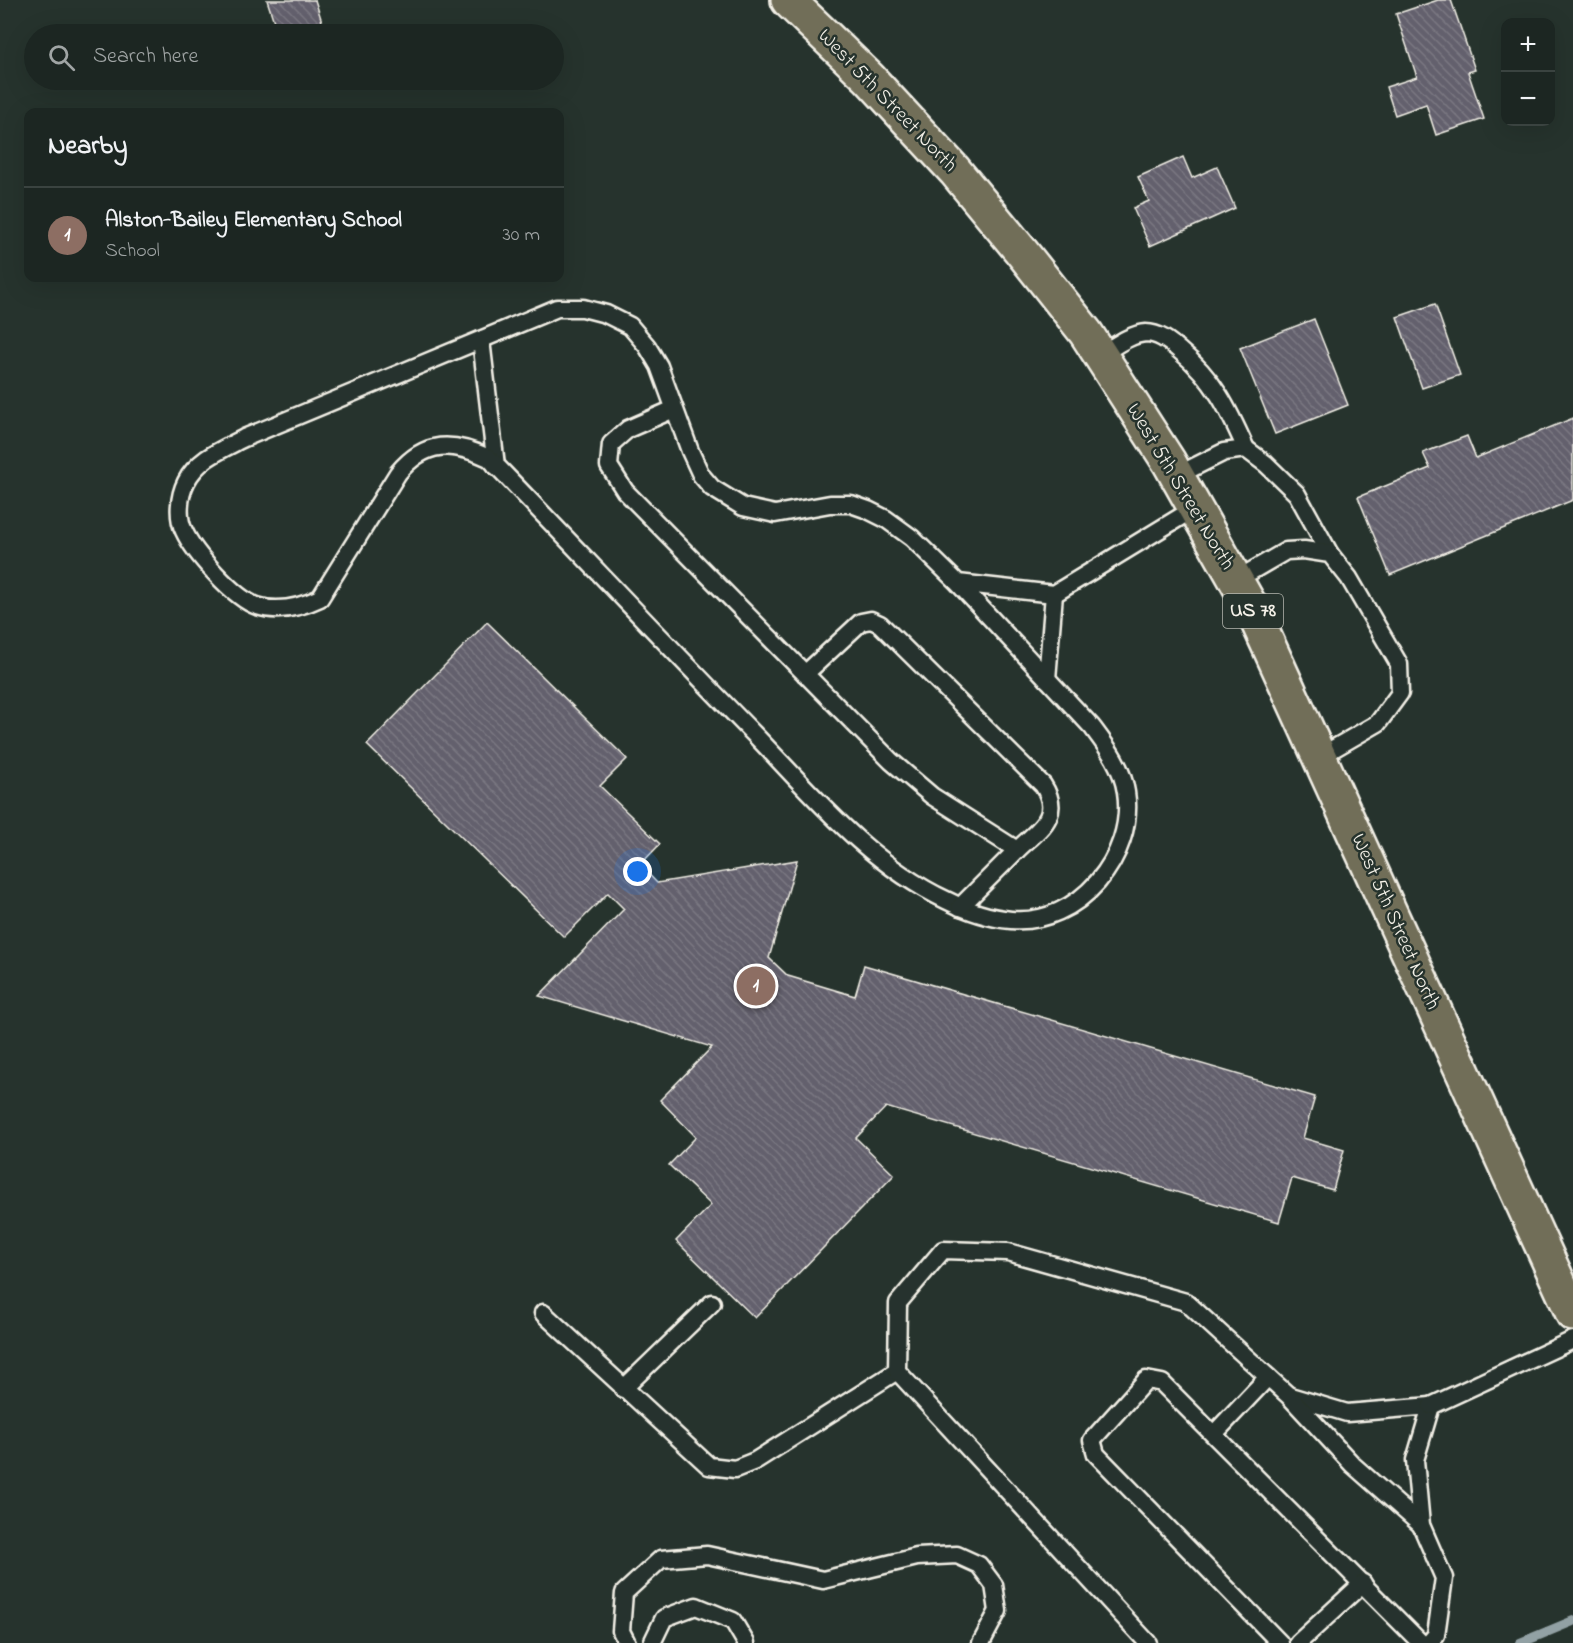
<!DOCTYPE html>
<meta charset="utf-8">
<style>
:root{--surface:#1c2622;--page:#252e2a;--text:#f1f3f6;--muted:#a0a5a5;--line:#3a4340;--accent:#8c9099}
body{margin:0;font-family:"Indie Flower",sans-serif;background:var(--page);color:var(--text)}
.controls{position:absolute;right:18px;top:18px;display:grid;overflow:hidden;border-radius:12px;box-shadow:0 6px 24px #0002}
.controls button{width:54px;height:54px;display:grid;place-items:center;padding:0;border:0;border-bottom:2px solid var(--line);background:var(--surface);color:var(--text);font:30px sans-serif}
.you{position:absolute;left:638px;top:872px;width:21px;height:21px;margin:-15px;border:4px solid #fff;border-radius:50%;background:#1a73e8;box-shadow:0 0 0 9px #1a73e833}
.badge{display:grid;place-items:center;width:39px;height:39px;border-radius:50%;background:var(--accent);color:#fff;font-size:20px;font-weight:700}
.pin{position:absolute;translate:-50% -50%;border:3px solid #fff;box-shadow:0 2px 6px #0006}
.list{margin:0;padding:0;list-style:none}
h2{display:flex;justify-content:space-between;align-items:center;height:78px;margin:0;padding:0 24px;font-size:26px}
h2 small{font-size:20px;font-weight:400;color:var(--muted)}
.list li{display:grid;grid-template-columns:39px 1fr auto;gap:18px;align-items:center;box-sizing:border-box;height:96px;padding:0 24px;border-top:2px solid var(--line)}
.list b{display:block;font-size:22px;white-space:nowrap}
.list p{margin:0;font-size:20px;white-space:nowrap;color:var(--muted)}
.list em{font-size:20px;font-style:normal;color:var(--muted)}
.icon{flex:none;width:33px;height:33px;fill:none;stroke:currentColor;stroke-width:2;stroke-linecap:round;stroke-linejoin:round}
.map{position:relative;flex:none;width:1573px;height:1643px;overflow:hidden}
.search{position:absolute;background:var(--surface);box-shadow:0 6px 24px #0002;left:24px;top:24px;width:540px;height:66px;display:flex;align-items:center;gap:15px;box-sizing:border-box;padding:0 21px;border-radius:33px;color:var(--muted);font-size:22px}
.panel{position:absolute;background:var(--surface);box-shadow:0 6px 24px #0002;left:24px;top:108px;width:540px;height:174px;border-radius:12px}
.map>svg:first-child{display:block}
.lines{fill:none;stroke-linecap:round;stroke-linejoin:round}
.stream{stroke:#92a1a4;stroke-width:10}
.building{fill:url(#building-back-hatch);stroke:#f4f1e8;stroke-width:1.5}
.lane-casing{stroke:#f4f1e8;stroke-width:21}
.primary-casing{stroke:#f4f1e8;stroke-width:38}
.lane{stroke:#26332d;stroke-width:16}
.primary{stroke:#716e59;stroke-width:33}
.labels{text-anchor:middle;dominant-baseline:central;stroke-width:5;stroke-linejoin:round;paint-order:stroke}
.shield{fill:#26332d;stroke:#b6b8b0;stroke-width:1.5}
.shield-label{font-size:20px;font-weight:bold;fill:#f4f1e8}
.street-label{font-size:21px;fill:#f4f1e8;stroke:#26332d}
</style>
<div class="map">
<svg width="1573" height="1643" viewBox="0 0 1573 1643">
<defs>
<pattern id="building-back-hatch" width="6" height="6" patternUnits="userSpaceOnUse" patternTransform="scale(1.5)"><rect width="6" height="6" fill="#63616d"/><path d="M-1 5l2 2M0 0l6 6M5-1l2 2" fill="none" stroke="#7a7882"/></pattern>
</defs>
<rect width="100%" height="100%" fill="#26332d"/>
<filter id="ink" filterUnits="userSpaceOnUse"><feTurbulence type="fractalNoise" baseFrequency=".0167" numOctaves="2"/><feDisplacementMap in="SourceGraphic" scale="12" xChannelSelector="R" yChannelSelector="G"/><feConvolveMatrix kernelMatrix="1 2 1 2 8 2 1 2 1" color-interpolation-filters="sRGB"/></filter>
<g filter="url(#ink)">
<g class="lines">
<path class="stream" d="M 1520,1643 L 1573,1621"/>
</g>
<g class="building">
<path d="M 267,0 L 315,0 L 326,34 L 278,34 Z"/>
<path d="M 1438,0 L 1451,0 L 1475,70 L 1468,72 L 1484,119 L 1436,135 L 1426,104 L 1395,115 L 1386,87 L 1417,77 L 1396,14 Z"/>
<path d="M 1183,157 L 1192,178 L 1217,167 L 1235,208 L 1150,246 L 1133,208 L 1149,201 L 1138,177 Z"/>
<path d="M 1435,304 L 1460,375 L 1422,388 L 1397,317 Z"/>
<path d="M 1314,319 L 1348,405 L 1275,434 L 1240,348 Z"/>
<path d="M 1573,418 L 1573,500 L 1390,575 L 1358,497 L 1430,468 L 1423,453 L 1467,436 L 1476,458 Z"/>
<path d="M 487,622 L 627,759 L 600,786 L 660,844 L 640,865 L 657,883 L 797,860 L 769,958 L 788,976 L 855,996 L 864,965 L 1315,1097 L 1303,1138 L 1344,1150 L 1333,1190 L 1292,1178 L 1279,1222 L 886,1107 L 856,1138 L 894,1175 L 755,1318 L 676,1241 L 711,1205 L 669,1165 L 696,1137 L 660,1100 L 712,1047 L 539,996 L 624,909 L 608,893 L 564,937 L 367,745 Z"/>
</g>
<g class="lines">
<g class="lane-casing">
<g id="lane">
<path d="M 481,340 L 496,466"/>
<path d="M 1100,355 C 1114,347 1130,334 1146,333 C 1159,333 1170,342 1179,350 C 1214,379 1228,408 1246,449"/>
<path d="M 674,409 L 628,429 L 611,444 L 609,466 L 625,491 L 891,761 L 932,796 L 1017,850 C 1039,829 1063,816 1043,785 L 880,624 L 871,620 L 861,622 L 805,674"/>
<path d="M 1176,476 L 1224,452 L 1246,449 L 1266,464 L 1297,494 L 1330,554"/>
<path d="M 1236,580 L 1286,551 L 1304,550 L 1330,554 L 1349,578 L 1399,664 L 1400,693 L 1378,723 L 1319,757"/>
<path d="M 958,583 L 1092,727 C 1107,747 1122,766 1126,792 C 1136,856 1078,926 1011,920 C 988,918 966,910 946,900 C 868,863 813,795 754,734 C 665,643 578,550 489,458 C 453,441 425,440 398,473 L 320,598 C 301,607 278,613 257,606 C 235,599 194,553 184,531 C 177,517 179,496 186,482 C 197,459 223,449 244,438 L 557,308 L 583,308 L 606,314 L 630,326 L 647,346 L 659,366 L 690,451 L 701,475 L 712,488 L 743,507 L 775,514 L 830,504 L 851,504 L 868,510 L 886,519 L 912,538 L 958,583 L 1054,594 L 1195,508"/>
<path d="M 1047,679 L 1054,594"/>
<path d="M 960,907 L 1017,850"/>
<path d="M 543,1313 L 709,1466 L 735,1469 L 755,1461 L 897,1371"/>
<path d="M 623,1389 L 712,1303"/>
<path d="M 1290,1396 L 1347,1413 L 1431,1406 L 1415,1460 L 1421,1525 L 1444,1578 L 1436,1635 L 1429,1643"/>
<path d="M 1431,1406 L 1573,1340"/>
<path d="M 1214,1434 L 1268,1377"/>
<path d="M 627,1643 L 621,1631 L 624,1593 L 661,1559 L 707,1555 L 823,1580 L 917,1557 L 957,1555 L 979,1565 L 994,1585 L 998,1611 L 981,1643"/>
<path d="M 652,1643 L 664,1618 L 696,1606 L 733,1621 L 746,1643"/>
<path d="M 1148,1643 L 897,1371 L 898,1303 L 943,1250 L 1008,1252 L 1186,1302 L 1289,1396 L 1353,1465 L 1421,1525"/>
<path d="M 1280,1643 L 1096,1454 L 1092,1440 L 1146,1380 L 1162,1383 L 1421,1643"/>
<path d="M 1298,1643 L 1363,1583"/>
</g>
</g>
<g class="primary-casing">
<path id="primary" d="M 788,0 L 869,78 L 955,171 L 1021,251 L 1086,333 L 1169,462 L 1251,607 L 1573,1314"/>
</g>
<use href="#lane" class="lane"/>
<use href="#primary" class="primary"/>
</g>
</g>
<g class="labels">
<rect class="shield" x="1223" y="594" width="60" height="34" rx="4.5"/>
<g class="shield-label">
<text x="1253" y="611">US 78</text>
</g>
<g class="street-label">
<text transform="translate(887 101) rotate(46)">West 5th Street North</text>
<text transform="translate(1180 487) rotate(59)">West 5th Street North</text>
<text transform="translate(1395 922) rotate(66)">West 5th Street North</text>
</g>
</g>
</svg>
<div class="controls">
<button>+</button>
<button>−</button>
</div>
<div class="you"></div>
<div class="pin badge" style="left:756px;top:986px;background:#8d6e63">1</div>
<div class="search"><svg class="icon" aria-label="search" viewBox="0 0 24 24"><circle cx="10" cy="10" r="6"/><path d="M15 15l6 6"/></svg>Search here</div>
<section class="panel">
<h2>Nearby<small></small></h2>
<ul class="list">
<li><span class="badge" style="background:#8d6e63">1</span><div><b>Alston-Bailey Elementary School</b><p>School</p></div><em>30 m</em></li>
</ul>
</section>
</div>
